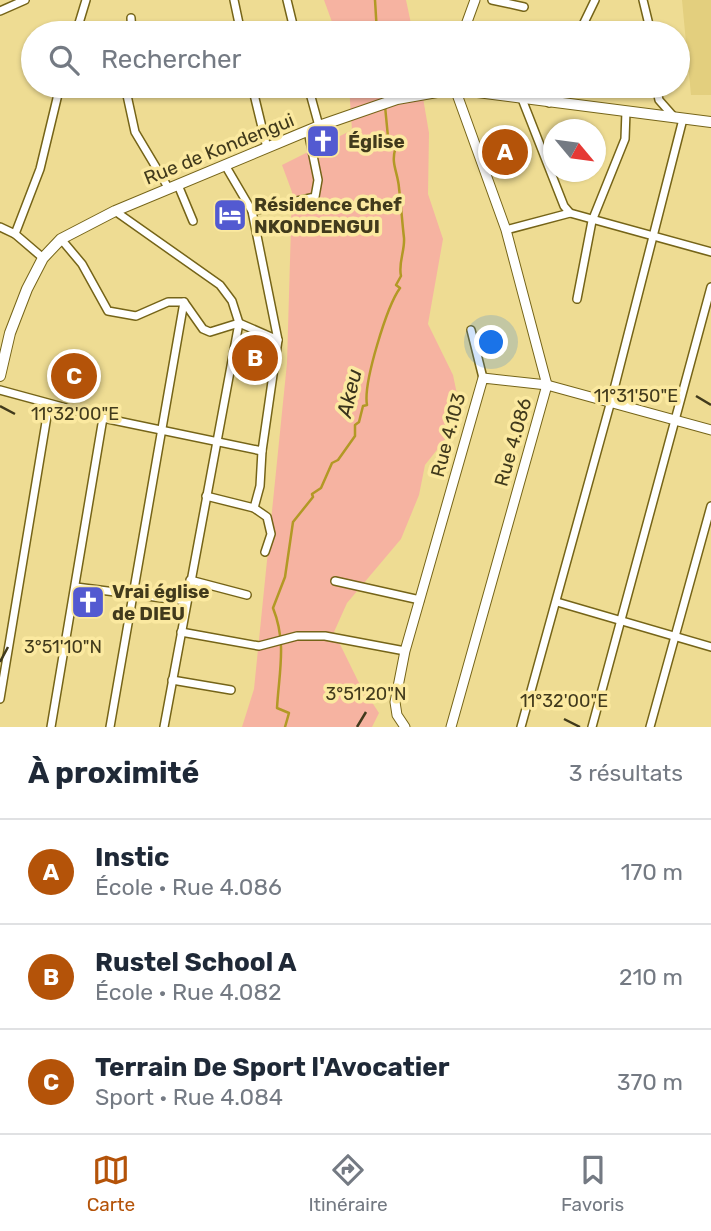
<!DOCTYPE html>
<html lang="fr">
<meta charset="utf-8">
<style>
:root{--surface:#fff;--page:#f6f6f7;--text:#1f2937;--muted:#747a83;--line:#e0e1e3;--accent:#b45309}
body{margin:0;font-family:Rubik,sans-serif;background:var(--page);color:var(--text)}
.compass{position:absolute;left:543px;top:119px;width:63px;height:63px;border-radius:50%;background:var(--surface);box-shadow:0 2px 5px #0004;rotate:119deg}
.you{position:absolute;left:492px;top:343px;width:24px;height:24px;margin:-18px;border:5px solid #fff;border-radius:50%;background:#1a73e8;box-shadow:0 0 0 10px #1a73e833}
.badge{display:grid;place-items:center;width:46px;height:46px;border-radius:50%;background:var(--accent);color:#fff;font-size:23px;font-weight:700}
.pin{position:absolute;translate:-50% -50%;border:4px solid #fff;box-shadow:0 2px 7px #0006}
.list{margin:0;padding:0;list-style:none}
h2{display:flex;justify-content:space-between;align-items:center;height:91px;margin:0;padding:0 28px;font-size:30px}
h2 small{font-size:23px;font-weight:400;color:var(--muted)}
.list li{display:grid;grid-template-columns:46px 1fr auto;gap:21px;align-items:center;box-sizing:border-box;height:105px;padding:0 28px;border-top:2px solid var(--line)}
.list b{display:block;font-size:26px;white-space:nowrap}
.list p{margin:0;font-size:23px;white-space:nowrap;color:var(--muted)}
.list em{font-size:23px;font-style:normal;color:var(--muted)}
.icon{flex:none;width:38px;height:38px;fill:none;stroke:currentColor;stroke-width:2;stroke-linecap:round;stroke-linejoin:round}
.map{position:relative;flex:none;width:711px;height:727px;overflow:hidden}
.search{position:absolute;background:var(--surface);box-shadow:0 2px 5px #0004;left:21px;right:21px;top:21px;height:77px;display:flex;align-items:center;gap:18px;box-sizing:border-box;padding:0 24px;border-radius:38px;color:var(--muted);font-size:26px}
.sheet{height:406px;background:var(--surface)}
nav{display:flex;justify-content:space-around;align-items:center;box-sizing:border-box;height:98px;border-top:2px solid var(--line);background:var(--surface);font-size:19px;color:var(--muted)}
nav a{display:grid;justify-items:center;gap:4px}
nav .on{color:var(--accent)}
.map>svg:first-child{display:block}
.built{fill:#e3cf7e}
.green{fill:#f6b3a1}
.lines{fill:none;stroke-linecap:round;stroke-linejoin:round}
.stream{stroke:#b29925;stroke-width:2.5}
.minor-casing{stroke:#756418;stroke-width:10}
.tertiary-casing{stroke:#756418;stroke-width:11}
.secondary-casing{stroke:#756418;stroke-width:12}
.minor{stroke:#fff;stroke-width:7}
.tertiary{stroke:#fff;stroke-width:9}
.secondary{stroke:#fff;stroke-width:10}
.ticks{fill:none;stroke:#413a1c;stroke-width:2.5}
.labels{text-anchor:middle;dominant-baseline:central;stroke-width:7;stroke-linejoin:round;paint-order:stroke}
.poi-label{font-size:19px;font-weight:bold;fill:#413a1c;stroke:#fbe9a0;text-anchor:start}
.street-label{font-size:19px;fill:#413a1c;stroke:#fbe9a0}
.water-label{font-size:21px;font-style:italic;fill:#39331c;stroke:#fbe9a0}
.ticks-label{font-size:18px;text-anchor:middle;fill:#413a1c;stroke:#fbe9a0;stroke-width:7;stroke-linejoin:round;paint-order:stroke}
</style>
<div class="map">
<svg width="711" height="727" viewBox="0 0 711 727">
<rect width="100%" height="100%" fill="#eedc93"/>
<g class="built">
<path d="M 682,0 L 711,0 L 711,95 L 691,95 Z"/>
<path d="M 243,334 L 267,338 L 271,341 L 264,384 L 236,380 Z"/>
</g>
<g class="green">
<path d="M 324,0 L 406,0 L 413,33 L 336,33 Z"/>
<path d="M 349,86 L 421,86 L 429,133 L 428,194 L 443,239 L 428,324 L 453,375 L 462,418 L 425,465 L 419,495 L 401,539 L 347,603 L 334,632 L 358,681 L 379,713 L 372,727 L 242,727 L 254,689 L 287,363 L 292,192 L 282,165 L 352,130 Z"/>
<path d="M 58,354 L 92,356 L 90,398 L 55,396 Z"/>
</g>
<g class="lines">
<g class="stream">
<path d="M 375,0 L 377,33"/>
<path d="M 384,86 L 385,100"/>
<path d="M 285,727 L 289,713 L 277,708 C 279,672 287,643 273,608 L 285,577 L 293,522 L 313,497 L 312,494 L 321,488 L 332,463 L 338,460 L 355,436 L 355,425 L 359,422 L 363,406 L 367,405 C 363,383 387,306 400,288 L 396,285 L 401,276 C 398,263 405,251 404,238 C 402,221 401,204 399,188 C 398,173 391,164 395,150 L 388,137 L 385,106"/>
</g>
<g class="minor-casing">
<g id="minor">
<path d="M 234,0 L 241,33"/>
<path d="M 287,0 L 295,33"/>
<path d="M 492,0 L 524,7"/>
<path d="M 643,0 L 651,33"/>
<path d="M 0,11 L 25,0"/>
<path d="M 131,18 L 132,33"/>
<path d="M 419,30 L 432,26 L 455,33"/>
<path d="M 76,33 L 86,0"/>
<path d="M 579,33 L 595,0"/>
<path d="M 125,86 L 135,132 L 169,189"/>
<path d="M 252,86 L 267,148"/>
<path d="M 308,86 L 319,126"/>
<path d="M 656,86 L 659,100 L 674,117"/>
<path d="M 522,99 L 564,206 L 570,213 L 711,252"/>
<path d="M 549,103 L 556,86"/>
<path d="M 178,185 L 193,221"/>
<path d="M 115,211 L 220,285 L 232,301 L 239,323 L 164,727"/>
<path d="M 252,211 L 315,197 L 318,180 L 308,131"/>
<path d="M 0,227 L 15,234"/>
<path d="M 506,230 L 570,213"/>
<path d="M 61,239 L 82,264 L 108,311 L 136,316 L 168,302 L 184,302"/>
<path d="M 43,258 L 15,234 L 40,169 L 60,86"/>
<path d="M 577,299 L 592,221 L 625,139 L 626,111"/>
<path d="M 471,330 L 483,378"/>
<path d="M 0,390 L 103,418 L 262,451 L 278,340 L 252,211 L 225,165"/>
<path d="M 206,496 L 254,508 L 267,517 L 271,534 L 265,552"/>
<path d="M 254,508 L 260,486 L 262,451"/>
<path d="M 190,580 L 247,595"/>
<path d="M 335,581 L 420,600"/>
<path d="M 76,587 L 186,601"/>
<path d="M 557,602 L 711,647"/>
<path d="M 181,632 L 259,646 L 297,636 L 325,636 L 405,651"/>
<path d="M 172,680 L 231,690"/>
<path d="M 0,699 L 49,404"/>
<path d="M 51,727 L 103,418"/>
<path d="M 110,727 L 184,302 L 203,329 L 210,332 L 239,323 L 278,340"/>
<path d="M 521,727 L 611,401 L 683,119"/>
<path d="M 592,727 L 711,287"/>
<path d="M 650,727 L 711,506"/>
</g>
</g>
<g class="tertiary-casing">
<g id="tertiary">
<path d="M 463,33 L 475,0"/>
<path d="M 405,727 L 397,715 L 395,702 L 405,651 L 483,378 L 547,385 L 711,430"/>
<path d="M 451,727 L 547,385 L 506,230 L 454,86"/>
</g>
</g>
<g class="secondary-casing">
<path id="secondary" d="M 0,376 L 10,333 L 27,289 L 43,258 L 61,239 L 115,211 L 319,126 L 397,99 L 454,89 L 711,122"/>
</g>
<use href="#minor" class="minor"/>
<use href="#tertiary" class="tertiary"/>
<use href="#secondary" class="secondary"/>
</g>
<path class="ticks" d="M 696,396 L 711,405M 0,406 L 15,414M 0,662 L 8,647M 564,719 L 580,727M 357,727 L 366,712"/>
<defs>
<g id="church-square" transform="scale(1.75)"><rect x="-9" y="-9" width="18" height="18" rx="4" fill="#535ad1" stroke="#fbe9a0"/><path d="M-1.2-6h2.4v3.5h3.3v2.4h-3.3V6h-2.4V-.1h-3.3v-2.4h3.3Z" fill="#fff"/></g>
<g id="hotel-square" transform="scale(1.75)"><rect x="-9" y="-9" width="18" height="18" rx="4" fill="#535ad1" stroke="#fbe9a0"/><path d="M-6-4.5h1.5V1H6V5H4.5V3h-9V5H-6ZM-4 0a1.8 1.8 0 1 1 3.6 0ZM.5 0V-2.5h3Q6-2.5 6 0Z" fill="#fff"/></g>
</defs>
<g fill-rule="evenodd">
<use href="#church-square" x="323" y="141"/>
<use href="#hotel-square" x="230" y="215"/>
<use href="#church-square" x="88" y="602"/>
</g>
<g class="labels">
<g class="poi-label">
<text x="348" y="141">Église</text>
<text x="254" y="204">Résidence Chef<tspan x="254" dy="22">NKONDENGUI</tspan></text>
<text x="112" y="591">Vrai église<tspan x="112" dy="22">de DIEU</tspan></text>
</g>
<g class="street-label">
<text transform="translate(219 149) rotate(-22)">Rue de Kondengui</text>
<text transform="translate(448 435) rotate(-75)">Rue 4.103</text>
<text transform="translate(513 442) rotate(-74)">Rue 4.086</text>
</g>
<g class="water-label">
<text transform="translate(349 393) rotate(-77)">Akeu</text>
</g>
</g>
<g class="ticks-label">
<text x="636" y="402">11°31'50"E</text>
<text x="75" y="420">11°32'00"E</text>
<text x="63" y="653">3°51'10"N</text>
<text x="366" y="700">3°51'20"N</text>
<text x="564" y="707">11°32'00"E</text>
</g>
</svg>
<svg class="compass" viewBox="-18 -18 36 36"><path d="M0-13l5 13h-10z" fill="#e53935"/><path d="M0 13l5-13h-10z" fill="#747a83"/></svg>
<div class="you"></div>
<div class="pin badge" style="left:505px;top:152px">A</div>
<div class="pin badge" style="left:255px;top:358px">B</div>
<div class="pin badge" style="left:74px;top:376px">C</div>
<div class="search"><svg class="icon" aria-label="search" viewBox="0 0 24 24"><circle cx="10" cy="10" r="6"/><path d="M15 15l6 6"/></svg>Rechercher</div>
</div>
<section class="sheet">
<h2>À proximité<small>3 résultats</small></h2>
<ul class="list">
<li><span class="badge">A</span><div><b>Instic</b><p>École · Rue 4.086</p></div><em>170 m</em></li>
<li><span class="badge">B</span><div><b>Rustel School A</b><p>École · Rue 4.082</p></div><em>210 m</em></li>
<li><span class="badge">C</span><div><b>Terrain De Sport l'Avocatier</b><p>Sport · Rue 4.084</p></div><em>370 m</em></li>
</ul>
</section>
<nav>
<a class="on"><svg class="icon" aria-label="map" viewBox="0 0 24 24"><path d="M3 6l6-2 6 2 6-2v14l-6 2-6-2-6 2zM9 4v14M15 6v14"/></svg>Carte</a>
<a><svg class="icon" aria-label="directions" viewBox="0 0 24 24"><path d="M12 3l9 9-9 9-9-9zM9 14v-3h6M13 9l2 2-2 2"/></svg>Itinéraire</a>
<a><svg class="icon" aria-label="saved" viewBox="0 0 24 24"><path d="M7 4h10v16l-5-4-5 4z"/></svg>Favoris</a>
</nav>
